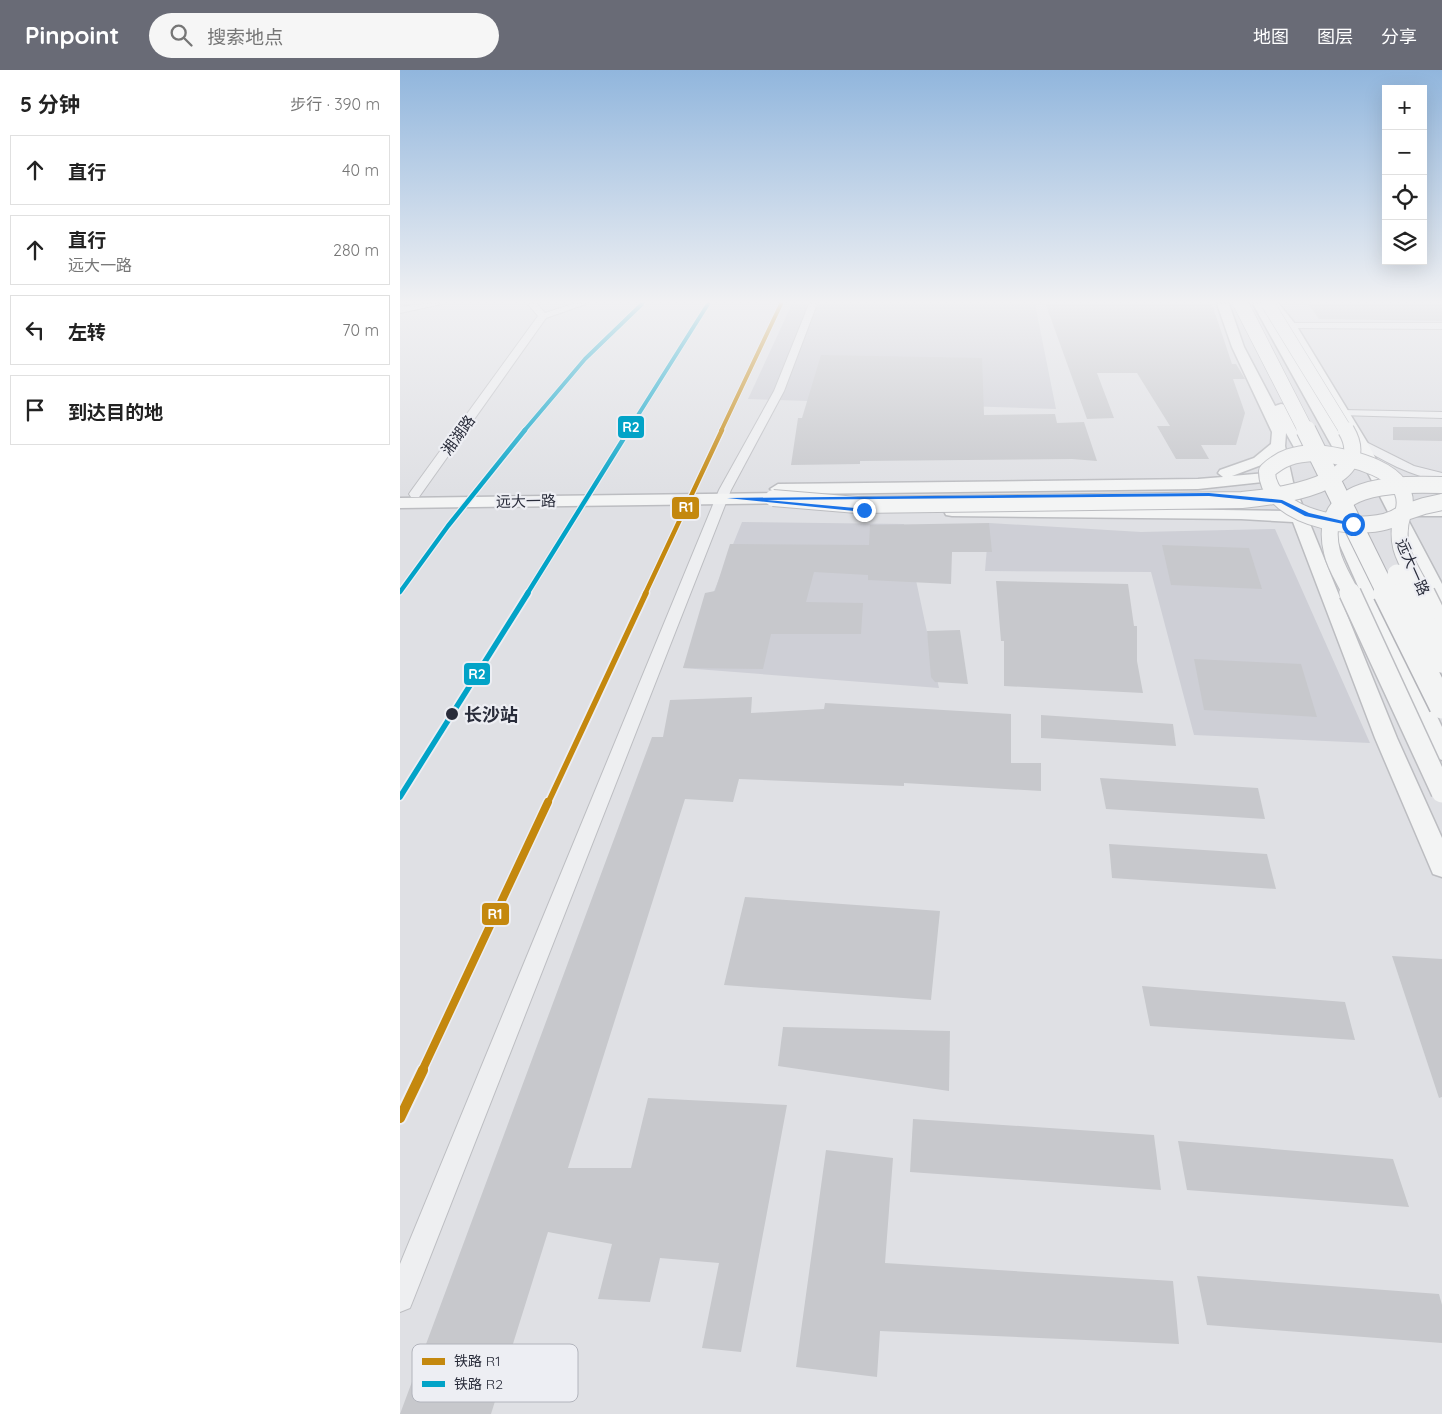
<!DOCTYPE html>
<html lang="zh">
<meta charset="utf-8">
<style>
:root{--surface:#fff;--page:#f6f6f6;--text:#222;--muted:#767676;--line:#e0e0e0;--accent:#696b76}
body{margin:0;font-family:Quicksand,"Noto Sans SC",sans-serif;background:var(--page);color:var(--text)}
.controls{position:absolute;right:15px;top:15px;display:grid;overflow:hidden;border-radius:0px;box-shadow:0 5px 20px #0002}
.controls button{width:45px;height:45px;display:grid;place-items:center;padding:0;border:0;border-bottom:1px solid var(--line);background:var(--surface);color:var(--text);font:25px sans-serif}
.stop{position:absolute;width:15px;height:15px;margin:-11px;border:4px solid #1a73e8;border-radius:50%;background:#fff}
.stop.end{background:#1a73e8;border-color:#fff;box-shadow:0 1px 5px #0008}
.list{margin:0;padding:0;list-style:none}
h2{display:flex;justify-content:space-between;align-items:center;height:65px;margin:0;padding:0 20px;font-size:21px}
h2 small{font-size:16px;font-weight:400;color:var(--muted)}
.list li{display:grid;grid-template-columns:32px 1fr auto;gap:15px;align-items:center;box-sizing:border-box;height:70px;margin:0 10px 10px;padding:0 10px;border:1px solid var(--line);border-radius:0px}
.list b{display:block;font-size:19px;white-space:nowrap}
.list p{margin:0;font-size:16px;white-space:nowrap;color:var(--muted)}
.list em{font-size:16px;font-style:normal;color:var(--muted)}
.icon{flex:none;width:28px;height:28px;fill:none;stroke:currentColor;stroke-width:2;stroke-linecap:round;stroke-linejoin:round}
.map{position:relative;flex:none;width:1042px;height:1344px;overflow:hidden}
header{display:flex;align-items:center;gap:30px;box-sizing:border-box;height:70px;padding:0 25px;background:var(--accent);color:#fff}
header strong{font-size:24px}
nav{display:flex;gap:28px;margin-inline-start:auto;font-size:18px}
.search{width:350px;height:45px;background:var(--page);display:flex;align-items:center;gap:12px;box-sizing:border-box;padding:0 18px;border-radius:28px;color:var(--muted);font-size:19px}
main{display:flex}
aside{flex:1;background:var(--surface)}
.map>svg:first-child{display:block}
.built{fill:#cecfd6}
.building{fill:#c7c8cc}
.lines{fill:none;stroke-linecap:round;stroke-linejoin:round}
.minor-casing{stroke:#bdbec2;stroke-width:2}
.major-casing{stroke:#bcbdc1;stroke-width:3}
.minor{fill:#eeeff1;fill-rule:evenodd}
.major{fill:#f3f4f4;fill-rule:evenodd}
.major-bridge-far2-casing{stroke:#bcbdc1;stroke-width:14;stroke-linecap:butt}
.major-bridge-far1-casing{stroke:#bcbdc1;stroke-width:18;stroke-linecap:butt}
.major-bridge-casing{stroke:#bcbdc1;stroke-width:24;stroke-linecap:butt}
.highway-bridge-far2-casing{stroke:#b2b3b8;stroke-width:16;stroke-linecap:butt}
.highway-bridge-far1-casing{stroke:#b2b3b8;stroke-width:21;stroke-linecap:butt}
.highway-bridge-casing{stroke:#b2b3b8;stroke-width:28;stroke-linecap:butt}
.major-bridge-far2{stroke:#f3f4f4;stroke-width:13}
.major-bridge-far1{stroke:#f3f4f4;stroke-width:16}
.major-bridge{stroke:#f3f4f4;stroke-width:21}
.highway-bridge-far2{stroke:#f3f4f4;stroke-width:15}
.highway-bridge-far1{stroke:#f3f4f4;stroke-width:19}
.highway-bridge{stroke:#f3f4f4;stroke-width:25}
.rail-1-far4-casing{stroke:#edeef3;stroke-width:5.5}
.rail-1-far3-casing{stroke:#edeef3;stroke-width:7}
.rail-1-far2-casing{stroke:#edeef3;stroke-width:9}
.rail-1-far1-casing{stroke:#edeef3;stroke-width:11}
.rail-1-casing{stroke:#edeef3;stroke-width:14}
.rail-2-far2-casing{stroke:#edeef3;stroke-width:5.5}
.rail-2-far1-casing{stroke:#edeef3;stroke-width:7}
.rail-2-casing{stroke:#edeef3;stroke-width:9}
.rail-1-far4{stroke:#c4880e;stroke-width:4}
.rail-1-far3{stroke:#c4880e;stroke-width:4.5}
.rail-1-far2{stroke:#c4880e;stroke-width:5.5}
.rail-1-far1{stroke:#c4880e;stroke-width:8}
.rail-1{stroke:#c4880e;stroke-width:10}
.rail-2-far2{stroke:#02a3c7;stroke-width:4}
.rail-2-far1{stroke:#02a3c7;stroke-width:4.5}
.rail-2{stroke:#02a3c7;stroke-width:5.5}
.route{fill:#1a73e8}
.stop-dot{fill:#292c3a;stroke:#edeef3;stroke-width:2}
.labels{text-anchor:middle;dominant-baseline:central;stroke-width:4.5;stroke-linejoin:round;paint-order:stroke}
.far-street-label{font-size:15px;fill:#292c3a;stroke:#edeef3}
.stop-label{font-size:18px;font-weight:bold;fill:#292c3a;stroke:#edeef3;text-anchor:start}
.key{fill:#edeef3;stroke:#b2b4bc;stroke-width:1}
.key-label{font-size:14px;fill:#292c3a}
.line-badge{stroke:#edeef3;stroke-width:2}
.badge-label{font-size:14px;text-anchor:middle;font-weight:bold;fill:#fff}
</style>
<header>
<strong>Pinpoint</strong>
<div class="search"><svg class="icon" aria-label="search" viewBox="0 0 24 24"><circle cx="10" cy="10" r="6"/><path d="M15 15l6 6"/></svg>搜索地点</div>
<nav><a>地图</a><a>图层</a><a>分享</a></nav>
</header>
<main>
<aside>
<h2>5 分钟<small>步行 · 390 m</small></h2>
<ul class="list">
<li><svg class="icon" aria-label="ahead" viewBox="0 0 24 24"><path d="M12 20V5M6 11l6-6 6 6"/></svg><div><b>直行</b></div><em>40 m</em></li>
<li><svg class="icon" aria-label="ahead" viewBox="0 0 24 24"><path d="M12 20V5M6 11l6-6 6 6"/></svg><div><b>直行</b><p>远大一路</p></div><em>280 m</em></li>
<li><svg class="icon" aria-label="left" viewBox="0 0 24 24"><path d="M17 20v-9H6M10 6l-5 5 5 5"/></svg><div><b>左转</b></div><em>70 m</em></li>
<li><svg class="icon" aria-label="arrive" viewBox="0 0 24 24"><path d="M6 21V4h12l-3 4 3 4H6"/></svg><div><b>到达目的地</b></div></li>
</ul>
</aside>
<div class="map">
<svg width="1042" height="1344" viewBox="0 0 1042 1344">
<rect width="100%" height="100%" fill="#dfe0e4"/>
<g class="built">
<path d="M 392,234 L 635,234 L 656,339 L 348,329 Z"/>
<path d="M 342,452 L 504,454 L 539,618 L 283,598 Z"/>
<path d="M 589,453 L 741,462 L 875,459 L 970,673 L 794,665 L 751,502 L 585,501 Z"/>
</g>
<g class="building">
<path d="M 663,234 L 812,234 L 832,294 L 836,294 L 845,309 L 833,309 L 845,343 L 836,375 L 801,375 L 809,389 L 776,389 L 757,356 L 770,356 L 737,303 L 697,303 L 714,348 L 687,349 L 646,235 Z"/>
<path d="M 908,234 L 1042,234 L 1042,251 L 919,249 Z"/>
<path d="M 421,285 L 582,288 L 584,345 L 655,344 L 657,353 L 684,352 L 697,391 L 672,389 L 460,391 L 460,394 L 391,395 L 398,348 L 402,348 Z"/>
<path d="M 993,357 L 1042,357 L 1042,371 L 993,370 Z"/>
<path d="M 589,453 L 592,482 L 552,482 L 551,514 L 468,510 L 468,505 L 414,502 L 406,532 L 463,533 L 461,564 L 371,564 L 363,599 L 283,598 L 305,523 L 315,521 L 330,474 L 469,475 L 470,455 Z"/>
<path d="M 762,475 L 849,478 L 862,519 L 771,515 Z"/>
<path d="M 596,511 L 728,514 L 734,556 L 737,556 L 737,591 L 743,623 L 604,616 L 604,571 L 601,571 Z"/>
<path d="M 560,560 L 568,614 L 535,612 L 531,607 L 527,561 Z"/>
<path d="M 794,589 L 901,594 L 917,647 L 804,640 Z"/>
<path d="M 352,627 L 351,643 L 424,639 L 425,633 L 611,644 L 611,693 L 641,693 L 641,721 L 504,713 L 504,716 L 339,709 L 333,732 L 285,729 L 168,1098 L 231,1098 L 248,1028 L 387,1035 L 341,1282 L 302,1278 L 319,1193 L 260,1188 L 250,1232 L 198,1229 L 212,1174 L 148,1162 L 91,1344 L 0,1344 L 252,667 L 263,667 L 270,630 Z"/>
<path d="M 641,645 L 773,654 L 776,676 L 641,668 Z"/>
<path d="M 700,708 L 858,718 L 865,749 L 706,739 Z"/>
<path d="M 709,774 L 867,784 L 876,819 L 712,808 Z"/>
<path d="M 345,827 L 540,841 L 531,930 L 324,915 Z"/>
<path d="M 992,886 L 1042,889 L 1042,1027 L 1039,1028 Z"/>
<path d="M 742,916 L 945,932 L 955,970 L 750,956 Z"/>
<path d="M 383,957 L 550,961 L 549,1021 L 378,996 Z"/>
<path d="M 513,1049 L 754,1065 L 761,1120 L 510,1102 Z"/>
<path d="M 778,1071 L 993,1089 L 1009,1137 L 787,1120 Z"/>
<path d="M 426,1080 L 493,1088 L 485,1193 L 773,1211 L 779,1274 L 480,1261 L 477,1307 L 396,1297 Z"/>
<path d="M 797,1206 L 1039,1224 L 1042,1235 L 1042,1273 L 807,1255 Z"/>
</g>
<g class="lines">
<g class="minor-casing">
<g id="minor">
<path d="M 22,234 L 42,234 L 0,243 L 0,237 Z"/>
<path d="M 128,234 L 137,234 L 145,243 L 173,234 L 186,234 L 146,248 L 19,427 L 11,427 L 9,424 L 11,421 L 138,246 Z"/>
<path d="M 409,234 L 417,234 L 384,321 L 331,420 L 14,1228 L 10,1238 L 0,1242 L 0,1194 L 319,420 L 374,321 Z"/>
<path d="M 887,253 L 1042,253 L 1042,259 L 890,258 L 887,257 Z"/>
<path d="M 943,340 L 1042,342 L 1042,348 L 939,345 L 939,341 Z"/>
<path d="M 960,369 L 1014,396 L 1042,403 L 1042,411 C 1010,406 983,391 956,374 L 954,372 Z"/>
</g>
</g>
<g class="major-casing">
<g id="major">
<path d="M 817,234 L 829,234 L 844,277 L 875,336 L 881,334 L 886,335 L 912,383 L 904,388 L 899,386 L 886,363 L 885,376 L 893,412 L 997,668 L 1042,768 L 1042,807 L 1033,804 L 975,668 L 893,452 L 841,449 L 552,446 L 546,445 L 544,441 L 546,437 L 552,436 L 889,441 L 877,412 L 873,388 L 864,394 L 832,406 L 866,403 L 874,408 L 872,411 L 798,419 L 398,424 L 404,428 L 396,433 L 0,438 L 0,428 L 376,423 L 370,419 L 378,414 L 798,409 L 823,407 L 818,403 L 820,400 L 854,388 L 871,374 L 872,362 L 832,277 Z"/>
<path d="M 853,234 L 865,234 L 954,387 L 951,390 L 946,392 L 938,387 Z"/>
<path d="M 867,234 L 879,234 L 896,255 L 967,372 L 1002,438 L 1042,436 L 1042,446 L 1006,446 L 1042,514 L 1042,538 L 1035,536 L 1033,532 C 982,430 933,327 867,234 Z"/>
<path d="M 938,448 L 944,449 L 946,453 L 1042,657 L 1042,690 L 1034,687 L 1031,681 L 930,453 L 932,449 Z"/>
</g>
</g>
<use href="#minor" class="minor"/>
<use href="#major" class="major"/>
<g class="major-bridge-far2-casing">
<path id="major-bridge-far2" d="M 868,234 L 946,361"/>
</g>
<g class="major-bridge-far1-casing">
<g id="major-bridge-far1">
<path d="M 915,383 C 945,386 1017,399 1003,443 C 972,469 866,450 867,401 C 882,387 895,384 915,383 Z"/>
<path d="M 373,428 L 457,435 L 842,430 C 874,427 979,415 946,360"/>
<path d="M 1003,443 C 992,478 1009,494 1024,524"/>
<path d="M 1003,443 L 1024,436 L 1042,432"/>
<path d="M 951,524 C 945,511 935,496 932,482 C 915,412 995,414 1042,415"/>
</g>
</g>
<g class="major-bridge-casing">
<g id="major-bridge">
<path d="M 950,523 L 1042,722"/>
<path d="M 1024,523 L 1042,559"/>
</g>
</g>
<g class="highway-bridge-far2-casing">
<path id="highway-bridge-far2" d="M 841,234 L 906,361"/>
</g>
<g class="highway-bridge-far1-casing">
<g id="highway-bridge-far1">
<path d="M 906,360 L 987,524"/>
<path d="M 997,504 L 1007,524"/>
</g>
</g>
<g class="highway-bridge-casing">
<g id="highway-bridge">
<path d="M 986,523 L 1042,636"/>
<path d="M 1007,523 L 1042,590"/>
</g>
</g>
<use href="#major-bridge-far2" class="major-bridge-far2"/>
<use href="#major-bridge-far1" class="major-bridge-far1"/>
<use href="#major-bridge" class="major-bridge"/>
<use href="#highway-bridge-far2" class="highway-bridge-far2"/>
<use href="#highway-bridge-far1" class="highway-bridge-far1"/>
<use href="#highway-bridge" class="highway-bridge"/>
<g class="rail-1-far4-casing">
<path id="rail-1-far4" d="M 321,361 L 381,234"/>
</g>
<g class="rail-1-far3-casing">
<path id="rail-1-far3" d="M 245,524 L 322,360"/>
</g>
<g class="rail-1-far2-casing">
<path id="rail-1-far2" d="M 148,733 L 246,523"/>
</g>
<g class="rail-1-far1-casing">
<path id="rail-1-far1" d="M 22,1001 L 148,732"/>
</g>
<g class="rail-1-casing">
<path id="rail-1" d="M 0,1048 L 23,1000"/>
</g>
<g class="rail-2-far2-casing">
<g id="rail-2-far2">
<path d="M 124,361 L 185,289 L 242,234"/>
<path d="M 228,361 L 308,234"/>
</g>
</g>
<g class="rail-2-far1-casing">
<g id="rail-2-far1">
<path d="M 0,522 L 48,456 L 125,360"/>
<path d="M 127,524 L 229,360"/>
</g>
</g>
<g class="rail-2-casing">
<path id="rail-2" d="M 0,727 L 128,523"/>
</g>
<use href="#rail-1-far4" class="rail-1-far4"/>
<use href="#rail-1-far3" class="rail-1-far3"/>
<use href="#rail-1-far2" class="rail-1-far2"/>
<use href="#rail-1-far1" class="rail-1-far1"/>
<use href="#rail-1" class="rail-1"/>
<use href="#rail-2-far2" class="rail-2-far2"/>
<use href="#rail-2-far1" class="rail-2-far1"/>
<use href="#rail-2" class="rail-2"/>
</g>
<linearGradient id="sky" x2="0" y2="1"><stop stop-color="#91b6dd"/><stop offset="0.55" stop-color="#f1f1f3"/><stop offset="1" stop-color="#f1f1f3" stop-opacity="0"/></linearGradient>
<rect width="1042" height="422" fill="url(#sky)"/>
<path class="route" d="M 809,423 L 882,430 L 909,443 L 956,454 L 953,456 L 905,446 L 881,433 L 809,426 L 367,430 L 466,439 L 464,442 L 327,428 Z"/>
<circle class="stop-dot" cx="52" cy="644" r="7"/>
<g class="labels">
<g class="far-street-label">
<text transform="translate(58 365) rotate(-54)">湘湖路</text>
<text transform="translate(126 431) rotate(-1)">远大一路</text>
<text transform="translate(1013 497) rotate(66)">远大一路</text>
</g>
<g class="stop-label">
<text x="64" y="644">长沙站</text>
</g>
</g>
<rect x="12" y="1274" width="166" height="58" rx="8" class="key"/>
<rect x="22" y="1288" width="23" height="7" fill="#c4880e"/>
<rect x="22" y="1311" width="23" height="6" fill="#02a3c7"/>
<g class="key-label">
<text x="54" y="1296">铁路 R1</text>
<text x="54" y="1319">铁路 R2</text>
</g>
<g class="line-badge">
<rect x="217" y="345" width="28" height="24" rx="5" fill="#02a3c7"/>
<rect x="271" y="426" width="29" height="24" rx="5" fill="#c4880e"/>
<rect x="63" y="592" width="28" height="24" rx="5" fill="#02a3c7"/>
<rect x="81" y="832" width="29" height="24" rx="5" fill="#c4880e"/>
</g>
<g class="badge-label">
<text x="231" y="362">R2</text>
<text x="286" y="442">R1</text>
<text x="77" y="609">R2</text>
<text x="95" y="849">R1</text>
</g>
</svg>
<div class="controls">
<button>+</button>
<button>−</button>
<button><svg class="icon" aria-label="locate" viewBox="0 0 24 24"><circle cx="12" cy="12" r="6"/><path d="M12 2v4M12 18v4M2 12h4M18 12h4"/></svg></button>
<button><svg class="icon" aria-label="layers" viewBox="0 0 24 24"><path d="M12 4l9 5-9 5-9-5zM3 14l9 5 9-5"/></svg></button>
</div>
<div class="stop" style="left:953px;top:454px"></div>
<div class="stop end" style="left:464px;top:440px"></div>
</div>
</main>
